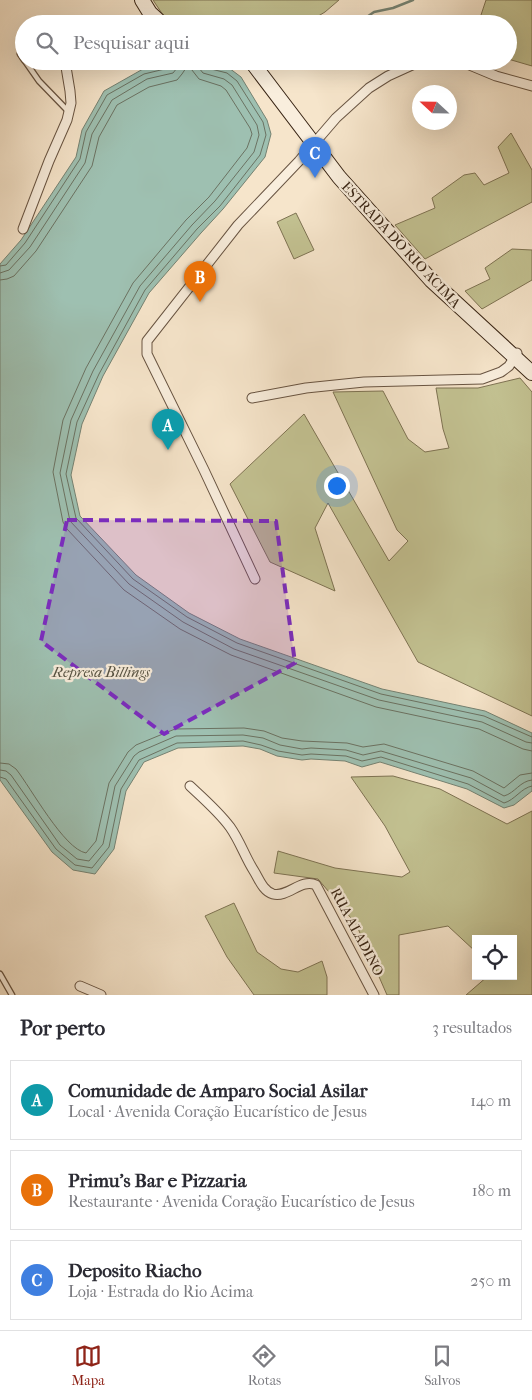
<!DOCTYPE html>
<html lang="pt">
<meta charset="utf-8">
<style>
:root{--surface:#fff;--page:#f2f2f3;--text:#2b2b33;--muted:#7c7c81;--line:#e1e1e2;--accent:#8f2418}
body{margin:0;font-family:"IM FELL French Canon",serif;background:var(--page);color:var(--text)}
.controls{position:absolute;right:15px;bottom:15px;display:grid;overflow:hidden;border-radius:0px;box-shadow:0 5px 20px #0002}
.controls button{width:45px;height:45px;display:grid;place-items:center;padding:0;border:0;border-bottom:1px solid var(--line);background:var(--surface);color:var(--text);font:25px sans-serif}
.compass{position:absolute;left:412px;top:85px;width:45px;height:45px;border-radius:50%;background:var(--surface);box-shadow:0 5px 20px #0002;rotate:292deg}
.you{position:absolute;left:336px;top:485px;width:18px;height:18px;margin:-12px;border:4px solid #fff;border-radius:50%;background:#1a73e8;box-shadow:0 0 0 8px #1a73e833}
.badge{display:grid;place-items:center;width:32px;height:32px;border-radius:50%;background:var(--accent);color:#fff;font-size:16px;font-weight:700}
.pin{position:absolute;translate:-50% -41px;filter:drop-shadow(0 1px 2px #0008)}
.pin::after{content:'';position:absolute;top:26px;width:18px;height:15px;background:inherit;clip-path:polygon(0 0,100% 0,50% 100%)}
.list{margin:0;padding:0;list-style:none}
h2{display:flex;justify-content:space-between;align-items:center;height:65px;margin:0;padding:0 20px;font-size:21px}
h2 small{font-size:16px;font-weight:400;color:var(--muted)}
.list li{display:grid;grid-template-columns:32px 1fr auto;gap:15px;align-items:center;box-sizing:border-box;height:80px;margin:0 10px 10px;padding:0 10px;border:1px solid var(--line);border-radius:0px}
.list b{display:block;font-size:19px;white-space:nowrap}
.list p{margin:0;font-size:16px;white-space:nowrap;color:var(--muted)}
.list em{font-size:16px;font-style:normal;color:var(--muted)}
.icon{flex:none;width:28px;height:28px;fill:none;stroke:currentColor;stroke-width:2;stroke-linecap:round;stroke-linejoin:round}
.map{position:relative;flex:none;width:532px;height:995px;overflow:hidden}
.search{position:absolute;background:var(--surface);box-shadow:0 5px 20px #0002;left:15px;right:15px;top:15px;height:55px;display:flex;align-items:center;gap:12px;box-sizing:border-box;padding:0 18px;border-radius:28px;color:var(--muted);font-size:19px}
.sheet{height:335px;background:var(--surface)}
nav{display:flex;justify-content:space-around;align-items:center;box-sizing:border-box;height:70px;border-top:1px solid var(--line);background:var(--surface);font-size:14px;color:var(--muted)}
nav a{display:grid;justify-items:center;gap:2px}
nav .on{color:var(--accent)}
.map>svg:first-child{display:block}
.green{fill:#c3c292;stroke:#7e7353}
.water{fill:#9ec0b1;stroke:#758272}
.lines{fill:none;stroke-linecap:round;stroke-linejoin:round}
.shore{stroke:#6b7262;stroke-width:1}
.stream{stroke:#758272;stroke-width:2.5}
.service-casing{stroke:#685442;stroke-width:7}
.minor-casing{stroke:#685442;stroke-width:11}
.secondary-casing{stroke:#382414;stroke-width:16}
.service{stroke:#f9eedd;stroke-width:4.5}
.minor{stroke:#f9eedd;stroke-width:9}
.secondary{stroke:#f9eedd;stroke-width:14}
.marked{fill:#7b2cbf;fill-opacity:0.2;stroke:#7b2cbf;stroke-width:4;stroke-dasharray:10 6;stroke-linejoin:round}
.labels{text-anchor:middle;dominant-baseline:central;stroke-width:4.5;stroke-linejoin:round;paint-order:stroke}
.street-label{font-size:14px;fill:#382414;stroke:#f9eedd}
.water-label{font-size:15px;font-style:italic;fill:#575343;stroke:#f9eedd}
</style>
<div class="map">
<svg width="532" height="995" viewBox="0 0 532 995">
<rect width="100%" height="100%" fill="#f6e5cb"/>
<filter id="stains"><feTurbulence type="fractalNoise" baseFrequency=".004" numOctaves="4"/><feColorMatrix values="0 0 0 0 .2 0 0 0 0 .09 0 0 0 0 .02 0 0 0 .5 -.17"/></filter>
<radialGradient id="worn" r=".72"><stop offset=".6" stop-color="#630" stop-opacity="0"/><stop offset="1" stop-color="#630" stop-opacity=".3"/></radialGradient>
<g class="green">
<path d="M 153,0 L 339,0 L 325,12 L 305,24 L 180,24 L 165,18 Z"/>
<path d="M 486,0 L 532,0 L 532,66 L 508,59 L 508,24 L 478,24 Z"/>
<path d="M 511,133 L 532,170 L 532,202 L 425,259 L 395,225 L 435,208 L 432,198 L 464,175 L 475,173 L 484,185 L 509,173 L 498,147 Z"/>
<path d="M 296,213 L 314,250 L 294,259 L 277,222 Z"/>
<path d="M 512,249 L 532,250 L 532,280 L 482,309 L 465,291 L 490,279 L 485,268 Z"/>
<path d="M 520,378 L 532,392 L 532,716 L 418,662 L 328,503 L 315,528 L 335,591 L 270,562 L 230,484 L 304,414 L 389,561 L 408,541 L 397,530 L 333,392 L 383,391 L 408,439 L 425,452 L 449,448 L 443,429 L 436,388 L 478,388 Z"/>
<path d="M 393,776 L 440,789 L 507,824 L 532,811 L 532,995 L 466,995 L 488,976 L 513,976 L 513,939 L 476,939 L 476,952 L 448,926 L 399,935 L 399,995 L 387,995 L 356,924 L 318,879 L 274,873 L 278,851 L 335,868 L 402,877 L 410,872 L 385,826 L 351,777 Z"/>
<path d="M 234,903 L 257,952 L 281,969 L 298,972 L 322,961 L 327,977 L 327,995 L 254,995 L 227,957 L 205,916 Z"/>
</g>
<path class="water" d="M 168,63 L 208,63 L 229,68 L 241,77 L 267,120 L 271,134 L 265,157 L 223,209 L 201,233 L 149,293 L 103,376 L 82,424 L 71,475 L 80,516 L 136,575 L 189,613 L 240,639 L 382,689 L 485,711 L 532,733 L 532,791 L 514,805 L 504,808 L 467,789 L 380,762 L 362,767 L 345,761 L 311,759 L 302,760 L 277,756 L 260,749 L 243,746 L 178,748 L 144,762 L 126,791 L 114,849 L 95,874 L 73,870 L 52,852 L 0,780 L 0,264 L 21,240 L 76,157 L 82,130 L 104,91 L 143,69 Z"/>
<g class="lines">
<g class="shore">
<path d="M 198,61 L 199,68 L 203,73 L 224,79 L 232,85 L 257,125 L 259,135 L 254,152 L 215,201 L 192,225 L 140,286 L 93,371 L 71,420 L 60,473 L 70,521 L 129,584 L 183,622 L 234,649 L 379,700 L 482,722 L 526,742 L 532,743"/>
<path d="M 204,61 L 207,68 L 227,73 L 237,81 L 263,122 L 266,135 L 260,155 L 220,206 L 197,229 L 145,290 L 99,374 L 77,422 L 66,474 L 76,518 L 133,579 L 187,617 L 237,643 L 381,694 L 484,716 L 532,737"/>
<path d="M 0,266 L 6,265 L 25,243 L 80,159 L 86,132 L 107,95 L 144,74 L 169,68 L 172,65 L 172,61"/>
<path d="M 0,273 L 9,270 L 30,247 L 85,163 L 92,134 L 112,100 L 147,79 L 173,73 L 177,68 L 179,61"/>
<path d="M 0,280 L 7,279 L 14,276 L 36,251 L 92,166 L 99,137 L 117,105 L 149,87 L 177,80 L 182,74 L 188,65 L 199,79 L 221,86 L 226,90 L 250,128 L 252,134 L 247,148 L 209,197 L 186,220 L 133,283 L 86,368 L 63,420 L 53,472 L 63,522 L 67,529 L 124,590 L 180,629 L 231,655 L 376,707 L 479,729 L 523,749 L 532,751"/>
<path d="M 0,763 L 9,764 L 16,769 C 31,788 64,849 86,853 L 96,841 L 109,783 L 128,752 L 136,745 L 175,729 L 244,728 L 264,731 L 282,738 L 302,741 L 347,743 L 363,747 L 384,744 L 473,771 L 504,788 L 520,775 L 532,773"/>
<path d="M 0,770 L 6,771 L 11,775 L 60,845 L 77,859 L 89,861 L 103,844 L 115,786 L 134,756 L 139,752 L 176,736 L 243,735 L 263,738 L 280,745 L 302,749 L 311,748 L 346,750 L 363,755 L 381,751 L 471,778 L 504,796 C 515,793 520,781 532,780"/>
<path d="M 0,777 L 6,779 L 56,849 L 75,865 L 92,868 L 109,847 L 121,789 L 139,760 L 177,743 L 243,741 L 261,745 L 278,751 L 302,755 L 311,754 L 346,756 L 362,761 L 381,757 L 468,784 L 504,803 C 515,800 521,788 532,786"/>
</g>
<path class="stream" d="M 348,24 L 364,19 L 374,12 L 393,8 L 413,0"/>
<g class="service-casing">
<g id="service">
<path d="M 20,54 L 24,60"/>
<path d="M 25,61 L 39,81 L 68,111"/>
<path d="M 0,974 L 12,995"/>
</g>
</g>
<g class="minor-casing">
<g id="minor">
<path d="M 460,61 L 496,76 L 532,86"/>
<path d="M 23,229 L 49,161 L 67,120 L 71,103 L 70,91 L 65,61"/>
<path d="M 252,398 L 306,388 L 364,382 L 482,379 L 501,372 L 509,366 L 517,353"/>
<path d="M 255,579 L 204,470 L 147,354 L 147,341 L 238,225 L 299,161 L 336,118 L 369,88 L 388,76 L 421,61"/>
<path d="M 190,786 C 204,799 219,812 230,827 C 240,841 245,857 254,871 C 259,879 263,891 273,894 C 288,898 301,878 316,885 L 374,995"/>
<path d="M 80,986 L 101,995"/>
</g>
</g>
<g class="secondary-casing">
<g id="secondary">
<path d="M 142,0 L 150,13 L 162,24"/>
<path d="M 251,61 L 339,177 L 431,280 L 532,373"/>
</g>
</g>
<use href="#service" class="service"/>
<use href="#minor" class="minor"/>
<use href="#secondary" class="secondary"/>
</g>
<path class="marked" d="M 67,520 L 276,521 L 295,663 L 164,734 L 41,641 Z"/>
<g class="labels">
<g class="street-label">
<text transform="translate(401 245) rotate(47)">ESTRADA DO RIO ACIMA</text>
<text transform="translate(357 932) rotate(62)">RUA ALADINO</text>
</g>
<g class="water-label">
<text x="101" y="672">Represa Billings</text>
</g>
</g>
<rect width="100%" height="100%" filter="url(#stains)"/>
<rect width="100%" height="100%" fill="url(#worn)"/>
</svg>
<div class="controls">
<button><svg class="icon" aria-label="locate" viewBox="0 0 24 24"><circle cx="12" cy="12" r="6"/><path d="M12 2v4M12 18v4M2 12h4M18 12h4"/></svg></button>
</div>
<svg class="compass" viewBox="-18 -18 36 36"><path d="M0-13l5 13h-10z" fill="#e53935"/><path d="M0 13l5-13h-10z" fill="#7c7c81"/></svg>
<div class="you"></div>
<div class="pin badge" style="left:168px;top:450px;background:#0f9aa8">A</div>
<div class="pin badge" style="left:200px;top:302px;background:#e8710a">B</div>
<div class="pin badge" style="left:315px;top:178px;background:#3f7fe0">C</div>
<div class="search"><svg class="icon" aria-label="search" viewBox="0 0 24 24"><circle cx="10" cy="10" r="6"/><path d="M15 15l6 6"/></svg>Pesquisar aqui</div>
</div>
<section class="sheet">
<h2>Por perto<small>3 resultados</small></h2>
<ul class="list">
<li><span class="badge" style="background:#0f9aa8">A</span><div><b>Comunidade de Amparo Social Asilar</b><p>Local · Avenida Coração Eucarístico de Jesus</p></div><em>140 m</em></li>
<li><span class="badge" style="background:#e8710a">B</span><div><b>Primu's Bar e Pizzaria</b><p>Restaurante · Avenida Coração Eucarístico de Jesus</p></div><em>180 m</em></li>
<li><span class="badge" style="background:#3f7fe0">C</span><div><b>Deposito Riacho</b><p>Loja · Estrada do Rio Acima</p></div><em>250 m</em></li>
</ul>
</section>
<nav>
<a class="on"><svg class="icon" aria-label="map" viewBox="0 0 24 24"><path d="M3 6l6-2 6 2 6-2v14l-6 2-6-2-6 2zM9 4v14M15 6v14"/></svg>Mapa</a>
<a><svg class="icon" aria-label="directions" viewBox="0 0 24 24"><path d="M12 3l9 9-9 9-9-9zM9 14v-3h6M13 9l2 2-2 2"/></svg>Rotas</a>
<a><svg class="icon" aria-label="saved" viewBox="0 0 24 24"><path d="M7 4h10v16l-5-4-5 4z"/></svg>Salvos</a>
</nav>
